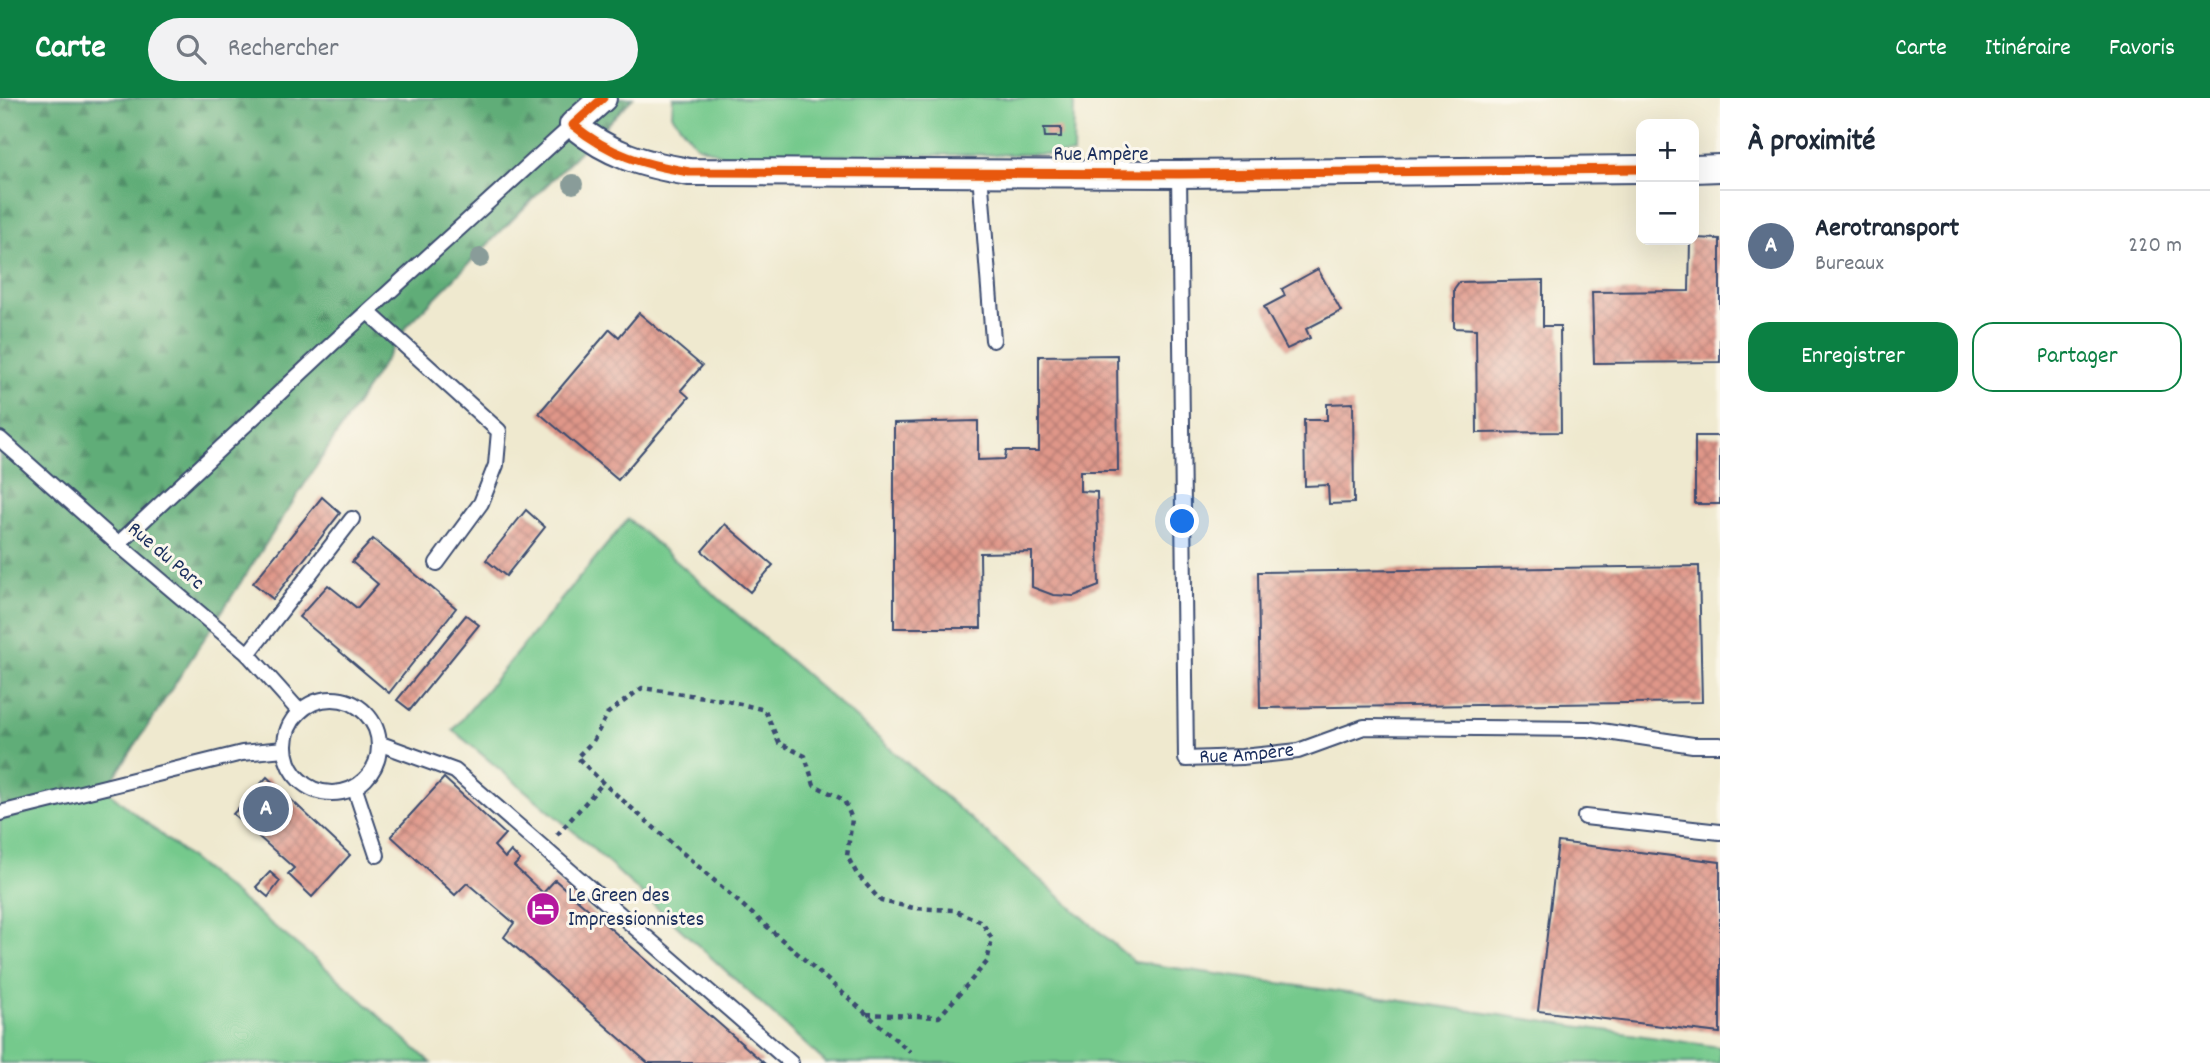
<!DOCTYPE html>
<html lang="fr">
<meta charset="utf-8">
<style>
:root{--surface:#fff;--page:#f2f2f3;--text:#1f2937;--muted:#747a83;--line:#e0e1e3;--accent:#0b8043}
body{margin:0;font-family:Dekko,sans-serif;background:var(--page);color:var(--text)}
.controls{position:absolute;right:21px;top:21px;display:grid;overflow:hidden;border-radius:14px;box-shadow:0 7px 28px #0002}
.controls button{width:63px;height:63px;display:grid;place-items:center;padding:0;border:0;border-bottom:2px solid var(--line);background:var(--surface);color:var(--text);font:35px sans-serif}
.you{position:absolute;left:1183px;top:424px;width:24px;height:24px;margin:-18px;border:5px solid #fff;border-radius:50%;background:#1a73e8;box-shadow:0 0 0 10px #1a73e833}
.badge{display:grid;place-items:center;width:46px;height:46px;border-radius:50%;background:var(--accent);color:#fff;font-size:23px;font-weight:700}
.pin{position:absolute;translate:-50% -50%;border:4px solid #fff;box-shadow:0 2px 7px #0006}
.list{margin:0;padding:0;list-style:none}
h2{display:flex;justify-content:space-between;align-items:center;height:91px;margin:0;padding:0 28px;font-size:30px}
h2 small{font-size:23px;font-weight:400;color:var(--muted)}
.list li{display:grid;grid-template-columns:46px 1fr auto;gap:21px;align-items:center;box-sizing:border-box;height:112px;padding:0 28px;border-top:2px solid var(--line)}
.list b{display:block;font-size:26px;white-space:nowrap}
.list p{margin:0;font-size:23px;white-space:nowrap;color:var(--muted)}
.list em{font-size:23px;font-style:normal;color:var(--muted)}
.actions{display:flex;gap:14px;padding:21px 28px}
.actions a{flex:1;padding:16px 0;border:2px solid var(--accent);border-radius:21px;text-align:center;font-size:24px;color:var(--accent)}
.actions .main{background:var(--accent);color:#fff}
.icon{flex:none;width:38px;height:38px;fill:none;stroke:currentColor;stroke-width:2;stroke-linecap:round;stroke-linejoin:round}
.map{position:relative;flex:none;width:1720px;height:965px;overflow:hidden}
header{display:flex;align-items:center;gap:42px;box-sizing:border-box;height:98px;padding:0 35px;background:var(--accent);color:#fff}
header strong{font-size:33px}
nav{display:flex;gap:38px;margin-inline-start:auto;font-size:24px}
.search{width:490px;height:63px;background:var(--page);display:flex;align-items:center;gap:18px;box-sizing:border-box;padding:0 24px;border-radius:38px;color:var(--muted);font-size:26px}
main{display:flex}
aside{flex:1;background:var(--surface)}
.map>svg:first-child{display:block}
.green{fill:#75c98c;stroke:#487c75;stroke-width:2}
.forest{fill:url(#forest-firs);stroke:#3e6e6b;stroke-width:2}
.building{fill:url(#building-cross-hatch)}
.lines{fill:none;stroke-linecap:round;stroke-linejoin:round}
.lane-casing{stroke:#3b4b6f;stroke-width:18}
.street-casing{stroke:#3b4b6f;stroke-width:30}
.path{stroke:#3b4b6f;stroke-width:4.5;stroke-dasharray:5 5;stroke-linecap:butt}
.lane{stroke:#fff;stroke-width:14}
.street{stroke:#fff;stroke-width:26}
.cycleway-casing{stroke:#fbf7ec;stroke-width:13}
.cycleway{stroke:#e8590c;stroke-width:9}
.tree{fill:#899c99}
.labels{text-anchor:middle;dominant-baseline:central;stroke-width:6;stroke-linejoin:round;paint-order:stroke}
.street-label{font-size:21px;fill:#1b2f5e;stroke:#fbf7ec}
.poi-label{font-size:21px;fill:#1b2f5e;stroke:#fbf7ec;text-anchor:start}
</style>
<header>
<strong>Carte</strong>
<div class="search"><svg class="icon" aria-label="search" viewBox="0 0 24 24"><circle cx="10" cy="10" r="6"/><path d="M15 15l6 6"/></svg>Rechercher</div>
<nav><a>Carte</a><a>Itinéraire</a><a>Favoris</a></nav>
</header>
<main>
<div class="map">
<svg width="1720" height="965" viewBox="0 0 1720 965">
<defs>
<pattern id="forest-firs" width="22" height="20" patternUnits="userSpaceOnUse" patternTransform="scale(1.75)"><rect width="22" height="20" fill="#60ad78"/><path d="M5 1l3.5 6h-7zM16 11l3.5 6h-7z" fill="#4e8d66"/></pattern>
<pattern id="building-cross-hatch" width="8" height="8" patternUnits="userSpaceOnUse" patternTransform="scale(1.75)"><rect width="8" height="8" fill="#e09789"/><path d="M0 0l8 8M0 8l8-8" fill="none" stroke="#b57c73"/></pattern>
</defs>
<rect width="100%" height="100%" fill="#fbf7ec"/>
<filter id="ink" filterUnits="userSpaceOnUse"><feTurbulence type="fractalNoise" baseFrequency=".0143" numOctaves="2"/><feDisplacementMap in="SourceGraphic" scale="14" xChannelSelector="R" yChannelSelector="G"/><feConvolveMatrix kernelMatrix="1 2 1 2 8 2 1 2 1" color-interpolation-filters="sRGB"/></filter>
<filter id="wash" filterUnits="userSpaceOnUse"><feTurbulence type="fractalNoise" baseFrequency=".00686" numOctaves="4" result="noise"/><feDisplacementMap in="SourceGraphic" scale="28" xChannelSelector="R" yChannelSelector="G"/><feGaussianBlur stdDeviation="1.57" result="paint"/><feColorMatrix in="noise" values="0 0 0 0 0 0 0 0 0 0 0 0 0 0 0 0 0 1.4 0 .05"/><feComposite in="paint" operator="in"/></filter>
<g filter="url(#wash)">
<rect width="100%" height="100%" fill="#efe9cf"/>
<g class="green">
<path d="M 673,0 L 1074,0 L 1073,56 L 725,58 L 696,47 L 672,17 Z"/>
<path d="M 628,421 L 1134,864 L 1720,949 L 1720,965 L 826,965 L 579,738 L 453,632 Z"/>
<path d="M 106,692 L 333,876 L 431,965 L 0,965 L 0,722 Z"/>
</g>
<path class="forest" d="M 0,0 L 633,0 L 408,227 L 106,692 L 0,722 Z"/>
<g id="blocks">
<g class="building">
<path d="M 1044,30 L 1061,30 L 1061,39 L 1045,39 Z"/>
<path d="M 1694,140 L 1720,141 L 1720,264 L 1594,265 L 1592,194 L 1689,193 L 1690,142 Z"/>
<path d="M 1318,171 L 1341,213 L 1306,231 L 1310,240 L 1287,251 L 1264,209 L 1285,198 L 1282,191 Z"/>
<path d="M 1543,182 L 1543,228 L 1560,228 L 1561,334 L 1477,335 L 1476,231 L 1454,230 L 1454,191 L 1459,184 Z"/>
<path d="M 639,215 L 702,268 L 681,292 L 689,299 L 618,382 L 539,315 L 610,231 L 619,239 Z"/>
<path d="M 1117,257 L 1118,373 L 1080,373 L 1080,393 L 1097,394 L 1099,488 L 1074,498 L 1053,497 L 1032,489 L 1032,454 L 980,455 L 981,530 L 894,530 L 894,325 L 978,323 L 978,362 L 1005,361 L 1006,353 L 1039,353 L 1039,258 Z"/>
<path d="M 1353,305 L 1354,405 L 1329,406 L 1328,387 L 1305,388 L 1304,322 L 1327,322 L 1327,306 Z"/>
<rect x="1695" y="338" width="25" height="68"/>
<path d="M 322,399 L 340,415 L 273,501 L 253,485 Z"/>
<path d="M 526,412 L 545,429 L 506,478 L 486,462 Z"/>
<path d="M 725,426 L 773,467 L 750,494 L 702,453 Z"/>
<path d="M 373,441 L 456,510 L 389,595 L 299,519 L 328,487 L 357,510 L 378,486 L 352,464 Z"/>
<path d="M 1699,468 L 1702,604 L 1260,610 L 1258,474 Z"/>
<path d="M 466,517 L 479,527 L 410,612 L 397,602 Z"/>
<path d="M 267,679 L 350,757 L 312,799 L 288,776 L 294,770 L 233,716 Z"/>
<path d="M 444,680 L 505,736 L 494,748 L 505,760 L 511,753 L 520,762 L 514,768 L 543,795 L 555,782 L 764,965 L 648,965 L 504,839 L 514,825 L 467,785 L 455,797 L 391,738 Z"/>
<path d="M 1558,744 L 1720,764 L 1720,935 L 1538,913 Z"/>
<path d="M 270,774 L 280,783 L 268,799 L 256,789 Z"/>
</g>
</g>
</g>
<g filter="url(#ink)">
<use href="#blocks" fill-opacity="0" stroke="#3b4b6f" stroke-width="2"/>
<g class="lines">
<g class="lane-casing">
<g id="lane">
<path d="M 980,75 L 993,242"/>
<path id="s1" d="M 1179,76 L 1186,661 L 1242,659 L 1298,653 L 1364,629 L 1588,631 L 1693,647 L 1720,647"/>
<path d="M 368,214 L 499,333 L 496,367 L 481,405 L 437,465"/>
<path d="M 0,341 L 118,446 L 248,556 L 299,613"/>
<path d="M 118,446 L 333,245 L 573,27"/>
<path d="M 248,556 L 352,421"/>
<circle cx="332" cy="648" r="47"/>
<path d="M 381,646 L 455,673 L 791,965"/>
<path d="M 355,691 L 377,757"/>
<path d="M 0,715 L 242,655 L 284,651"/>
<path d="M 1585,719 L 1720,734"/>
</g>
</g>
<g class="street-casing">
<g id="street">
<path d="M 603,0 L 573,27 C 610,57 642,66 689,74 L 1179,76 L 1641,71"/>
<path d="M 1694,71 L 1720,70"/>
</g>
</g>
<g class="path">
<path d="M 557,737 L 603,685"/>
<path d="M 867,916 L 939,919 L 987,864 L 992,841 L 982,824 L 953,812 L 914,810 L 881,803 L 857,776 L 847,758 L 852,721 L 844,702 L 814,687 L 805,658 L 779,645 L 765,612 L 724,602 L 642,590 L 608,615 L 593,643 L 577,659 L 603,685 L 910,954"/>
</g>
<use href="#lane" class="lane"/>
<use href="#street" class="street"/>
<g class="cycleway-casing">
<path id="cycleway" d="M 603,0 L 573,27 C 610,57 642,66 689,74 L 1179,76 L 1641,71"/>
</g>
<use href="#cycleway" class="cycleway"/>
</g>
<g class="tree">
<circle cx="573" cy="86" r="10"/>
<circle cx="480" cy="160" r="10"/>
</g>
</g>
<defs>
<g id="hotel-disc" transform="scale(1.75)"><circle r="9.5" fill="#b5179e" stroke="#fbf7ec"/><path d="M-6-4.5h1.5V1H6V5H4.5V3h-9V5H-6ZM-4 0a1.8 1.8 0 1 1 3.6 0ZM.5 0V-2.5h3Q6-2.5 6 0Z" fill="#fff"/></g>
</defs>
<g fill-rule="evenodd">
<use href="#hotel-disc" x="543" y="811"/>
</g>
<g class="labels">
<g class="street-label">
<text x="1101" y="58">Rue Ampère</text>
<text transform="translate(165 459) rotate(40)">Rue du Parc</text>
<text stroke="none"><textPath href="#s1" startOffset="646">Rue Ampère</textPath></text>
</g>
<g class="poi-label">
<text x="568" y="799">Le Green des<tspan x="568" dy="24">Impressionnistes</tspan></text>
</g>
</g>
</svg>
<div class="controls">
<button>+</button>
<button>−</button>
</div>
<div class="you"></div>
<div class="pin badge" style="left:266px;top:711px;background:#5c6f8a">A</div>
</div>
<aside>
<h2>À proximité<small></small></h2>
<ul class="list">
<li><span class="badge" style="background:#5c6f8a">A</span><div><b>Aerotransport</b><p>Bureaux</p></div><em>220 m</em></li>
</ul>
<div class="actions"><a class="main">Enregistrer</a><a>Partager</a></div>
</aside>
</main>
